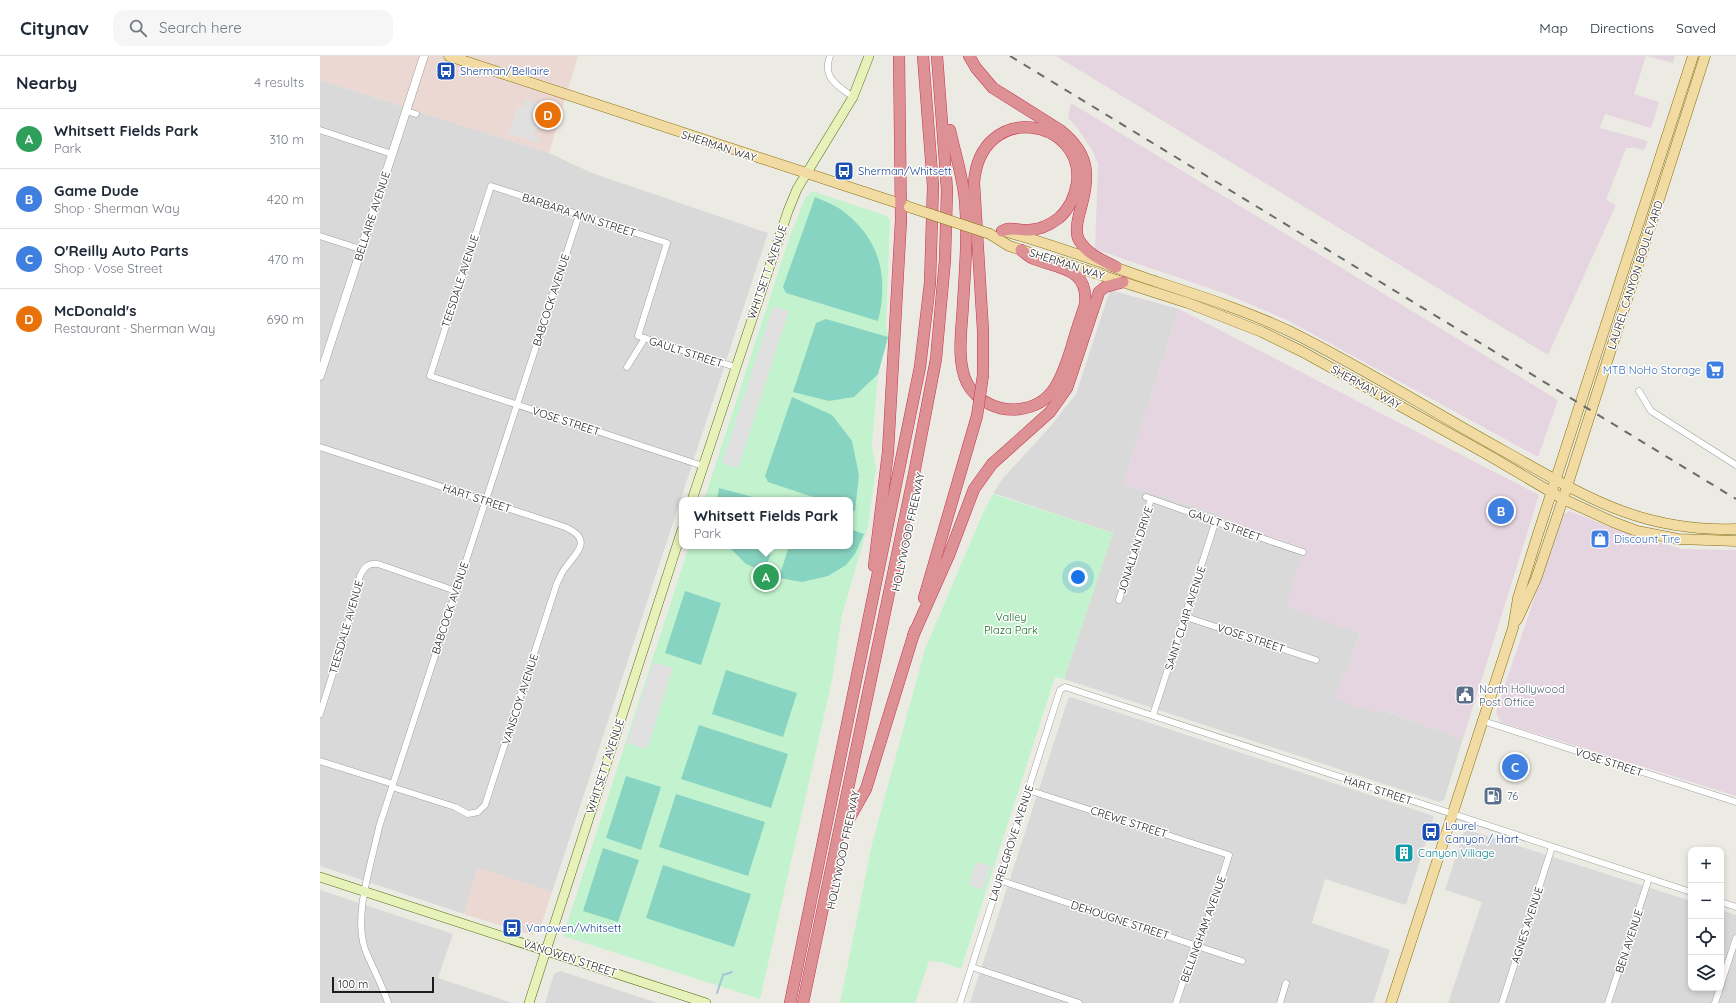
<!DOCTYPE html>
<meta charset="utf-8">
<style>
:root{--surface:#fff;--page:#f6f6f7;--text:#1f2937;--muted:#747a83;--line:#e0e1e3;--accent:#b42b13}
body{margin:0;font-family:Quicksand,sans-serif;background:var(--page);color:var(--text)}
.controls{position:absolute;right:12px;bottom:12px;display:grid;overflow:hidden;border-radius:8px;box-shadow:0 2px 6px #0003}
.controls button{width:36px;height:36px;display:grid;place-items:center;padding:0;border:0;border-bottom:1px solid var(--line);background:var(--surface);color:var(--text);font:20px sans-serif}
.scale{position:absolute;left:12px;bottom:10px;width:102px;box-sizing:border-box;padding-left:4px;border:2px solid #1c1c1c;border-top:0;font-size:11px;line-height:14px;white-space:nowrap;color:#1c1c1c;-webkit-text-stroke:3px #fff;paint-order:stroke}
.you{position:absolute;left:758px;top:521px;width:14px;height:14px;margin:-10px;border:3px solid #fff;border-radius:50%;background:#1a73e8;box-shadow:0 0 0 6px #1a73e833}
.badge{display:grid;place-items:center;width:26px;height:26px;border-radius:50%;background:var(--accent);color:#fff;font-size:13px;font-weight:700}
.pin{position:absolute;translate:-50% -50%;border:2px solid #fff;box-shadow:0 1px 4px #0006}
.popup{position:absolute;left:359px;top:441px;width:174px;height:52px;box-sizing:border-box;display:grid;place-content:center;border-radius:8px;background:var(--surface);filter:drop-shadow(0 1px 3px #0005);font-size:13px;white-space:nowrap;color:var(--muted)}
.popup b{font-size:15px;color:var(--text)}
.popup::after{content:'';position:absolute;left:50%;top:100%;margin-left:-8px;border:8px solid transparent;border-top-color:var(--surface)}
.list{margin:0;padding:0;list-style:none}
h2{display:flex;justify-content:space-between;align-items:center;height:52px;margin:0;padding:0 16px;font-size:17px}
h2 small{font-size:13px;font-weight:400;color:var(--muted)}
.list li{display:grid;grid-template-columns:26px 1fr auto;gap:12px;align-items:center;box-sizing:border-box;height:60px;padding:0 16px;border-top:1px solid var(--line)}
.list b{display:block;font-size:15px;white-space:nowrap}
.list p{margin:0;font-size:13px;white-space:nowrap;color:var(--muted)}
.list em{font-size:13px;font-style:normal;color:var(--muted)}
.icon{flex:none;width:22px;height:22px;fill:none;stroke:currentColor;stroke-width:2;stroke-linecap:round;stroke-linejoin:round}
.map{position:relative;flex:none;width:1416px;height:947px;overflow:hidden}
header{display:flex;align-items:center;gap:24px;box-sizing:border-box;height:56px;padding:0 20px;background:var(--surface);border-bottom:1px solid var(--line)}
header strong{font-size:19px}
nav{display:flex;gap:22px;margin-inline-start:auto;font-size:14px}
.search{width:280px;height:36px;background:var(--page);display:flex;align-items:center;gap:10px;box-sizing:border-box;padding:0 14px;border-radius:12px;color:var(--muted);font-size:15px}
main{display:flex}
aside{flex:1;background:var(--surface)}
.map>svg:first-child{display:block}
.residential{fill:#dad9d9}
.commercial{fill:#ecd8d3}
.industrial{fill:#e5d5e0}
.park{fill:#c3f3ce}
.pitch{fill:#88d4c2}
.parking{fill:#e0e0e0}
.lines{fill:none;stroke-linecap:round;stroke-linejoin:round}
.stream{stroke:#a7c4d6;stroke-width:2}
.minor-casing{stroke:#a0a0a0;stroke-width:7}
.tertiary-casing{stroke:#a0a0a0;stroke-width:9}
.secondary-casing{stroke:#50670f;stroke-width:10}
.primary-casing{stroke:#86700e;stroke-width:11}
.motorway-casing{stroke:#c53551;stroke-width:12}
.minor{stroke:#fff;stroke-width:6}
.tertiary{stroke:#fff;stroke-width:8}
.secondary{stroke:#e7f2bb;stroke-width:9}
.primary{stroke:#f2dba2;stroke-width:10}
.motorway{stroke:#dd9194;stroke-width:11}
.rail{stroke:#6a6a6a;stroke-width:2;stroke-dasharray:8 8;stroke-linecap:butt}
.primary-bridge-casing{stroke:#86700e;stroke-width:11;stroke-linecap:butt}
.motorway-bridge-casing{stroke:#c53551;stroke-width:12;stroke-linecap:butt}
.primary-bridge{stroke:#f2dba2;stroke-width:10}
.motorway-bridge{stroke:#dd9194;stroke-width:11}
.labels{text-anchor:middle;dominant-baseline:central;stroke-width:3;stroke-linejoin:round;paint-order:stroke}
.transit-label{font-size:11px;fill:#164399;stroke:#fff;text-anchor:start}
.street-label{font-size:11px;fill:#1c1c1c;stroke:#fff}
.shop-label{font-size:11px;fill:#366cbe;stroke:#fff;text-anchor:end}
.park-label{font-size:11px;fill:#166e2a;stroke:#fff}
.service-label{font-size:11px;fill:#4e5e75;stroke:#fff;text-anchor:start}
.culture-label{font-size:11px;fill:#0d838f;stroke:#fff;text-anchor:start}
</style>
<header>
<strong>Citynav</strong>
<div class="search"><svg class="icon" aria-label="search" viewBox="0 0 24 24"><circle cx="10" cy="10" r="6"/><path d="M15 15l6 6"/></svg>Search here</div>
<nav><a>Map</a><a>Directions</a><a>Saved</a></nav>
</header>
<main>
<aside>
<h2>Nearby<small>4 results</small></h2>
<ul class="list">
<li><span class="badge" style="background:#2e9e5b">A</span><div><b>Whitsett Fields Park</b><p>Park</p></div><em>310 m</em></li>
<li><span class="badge" style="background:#3f7fe0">B</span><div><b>Game Dude</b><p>Shop · Sherman Way</p></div><em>420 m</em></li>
<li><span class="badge" style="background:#3f7fe0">C</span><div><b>O'Reilly Auto Parts</b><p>Shop · Vose Street</p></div><em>470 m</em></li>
<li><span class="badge" style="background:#e8710a">D</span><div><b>McDonald's</b><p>Restaurant · Sherman Way</p></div><em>690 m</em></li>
</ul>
</aside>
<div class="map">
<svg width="1416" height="947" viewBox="0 0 1416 947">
<rect width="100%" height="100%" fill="#ecebe3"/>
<g class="residential">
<path d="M 0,24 L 229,97 L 272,117 L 448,177 L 232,836 L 158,812 L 144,858 L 0,810 Z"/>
<path d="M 790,234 L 859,253 L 803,428 L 903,460 L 925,472 L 984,492 L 967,551 L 1040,576 L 1028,616 L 1024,615 L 1058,657 L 1059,653 L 1143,683 L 1124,744 L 1119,746 L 744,623 L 793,477 L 673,437 L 684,421 L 730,371 L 756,338 Z"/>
<path d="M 751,641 L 1114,760 L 1086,849 L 1005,823 L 992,867 L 1070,894 L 1053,947 L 650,947 L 748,643 Z"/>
<path d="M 1145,773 L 1371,845 L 1371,932 L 1401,932 L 1401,854 L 1416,859 L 1416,947 L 1128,947 L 1162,846 L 1125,834 Z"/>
<path d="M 0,834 L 133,878 L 118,922 L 192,947 L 0,947 Z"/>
<path d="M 240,915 L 338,947 L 225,947 L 234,918 Z"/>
</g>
<g class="commercial">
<path d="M 0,0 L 258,0 L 229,97 L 0,24 Z"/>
<path d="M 158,812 L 232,836 L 219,876 L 212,879 L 144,858 Z"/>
</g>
<g class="industrial">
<path d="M 736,0 L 1326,0 L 1314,38 L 1339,46 L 1331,72 L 1285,58 L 1280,72 L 1328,85 L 1324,94 L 1316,92 L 1306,92 L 1286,144 L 1296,149 L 1228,299 Z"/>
<path d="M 1326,0 L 1355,0 L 1353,7 Z"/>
<path d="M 751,47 L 1238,344 L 1218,401 L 967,264 L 906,238 L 775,193 L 778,108 L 772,94 L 758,73 L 748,62 Z"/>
<path d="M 859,253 L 1219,439 L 1143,683 L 1060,653 L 1058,657 L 1015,643 L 1024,615 L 1028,616 L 1040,577 L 966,551 L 984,492 L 925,472 L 903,460 L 803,428 Z"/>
<path d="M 1250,455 L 1292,472 L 1362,493 L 1416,494 L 1416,740 L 1180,666 L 1176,656 L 1242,459 Z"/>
</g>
<g class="park">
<path d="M 492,135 L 567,160 L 570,164 L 566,269 L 568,281 L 558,318 L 552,391 L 556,412 L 548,470 L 522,559 L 512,624 L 440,943 L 243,880 L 369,490 L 530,490 L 530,444 L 384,444 L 470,180 L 485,142 Z"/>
<path d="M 673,438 L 793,477 L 744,623 L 735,621 L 641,913 L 621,906 L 609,905 L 595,947 L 520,947 L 552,788 L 605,593 L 663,457 Z"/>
</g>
<g class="pitch">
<path d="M 495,141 C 504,145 515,149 523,155 C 560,183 569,221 558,265 L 466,237 L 463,231 Z"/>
<path d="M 506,263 L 568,281 L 558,318 L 534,341 L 509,345 L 473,336 L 496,267 Z"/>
<path d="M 472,341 L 512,359 L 532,385 L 539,419 L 535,455 L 530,454 L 530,444 L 502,444 L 448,426 L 445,420 Z"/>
<path d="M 399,432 L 444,444 L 397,444 Z"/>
<path d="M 530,473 L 544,478 L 535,498 L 526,509 L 508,520 L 482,526 L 459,522 L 469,490 L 530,490 Z"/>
<path d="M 408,490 L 453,490 L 445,516 L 426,508 Z"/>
<path d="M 365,535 L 401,547 L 381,609 L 345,597 Z"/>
<path d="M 406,614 L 477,637 L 463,681 L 392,658 Z"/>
<path d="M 379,669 L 468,698 L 451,752 L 361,723 Z"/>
<path d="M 306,720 L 341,731 L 321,794 L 286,782 Z"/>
<path d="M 356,738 L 445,766 L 428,820 L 339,791 Z"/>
<path d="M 283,792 L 319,804 L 298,866 L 263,855 Z"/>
<path d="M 343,809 L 431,838 L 414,891 L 326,862 Z"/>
</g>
<g class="parking">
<path d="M 206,43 L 221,49 L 214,68 L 218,70 L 214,80 L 220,82 L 218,87 L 188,77 L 198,50 L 203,51 Z"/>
<path d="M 453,250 L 469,255 L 418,412 L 402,407 Z"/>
<path d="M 333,606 L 353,612 L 327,693 L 307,687 Z"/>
<path d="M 656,806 L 671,810 L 663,834 L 649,829 Z"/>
</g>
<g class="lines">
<path class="stream" d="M 397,937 L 403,919 L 412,916"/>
<g class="minor-casing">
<g id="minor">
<path d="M 510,0 C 502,22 517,29 533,41"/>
<path d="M 86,55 L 96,58"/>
<path d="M 0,74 L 72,98"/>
<path d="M 0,180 L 40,193"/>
<path d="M 307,311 L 325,282"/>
<path d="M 1319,335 L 1331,355 L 1416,409"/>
<path d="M 0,391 L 245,471 C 272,483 259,494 246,511 C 242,515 240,522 237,527 L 165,749 L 158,756 L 148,758 L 135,751 L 72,731"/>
<path d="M 383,410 L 110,320 L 171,130 L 347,187 L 318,280 L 415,311"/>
<path d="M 826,441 C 879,459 930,479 983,496"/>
<path d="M 799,544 L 831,443"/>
<path d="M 866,561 L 996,604"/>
<path d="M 0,658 L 25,579 L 40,520 C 44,511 48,507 58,508 L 136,535"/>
<path d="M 833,659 L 896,464"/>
<path d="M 1163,665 L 1416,746"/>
<path d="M 0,705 L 73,728"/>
<path d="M 708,734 L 909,799 L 890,858 L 873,895 L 856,947"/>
<path d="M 679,824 L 922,905"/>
<path d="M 1401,846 L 1416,851"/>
<path d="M 652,911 L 759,947"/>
<path d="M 1401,928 L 1416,882"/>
<path d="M 68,947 C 62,928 52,911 45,893 C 33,859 52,806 59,771 L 259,159"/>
<path d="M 640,947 L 740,634 L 745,631 L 1371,836"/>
<path d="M 960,947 L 966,927"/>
<path d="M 1182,947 L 1232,791"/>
<path d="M 1288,947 L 1329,822"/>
<path d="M 1395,947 L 1400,932"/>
</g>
</g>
<g class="tertiary-casing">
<path id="tertiary" d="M 0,320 L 104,0"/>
</g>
<g class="secondary-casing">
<g id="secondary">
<path d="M 372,444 L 468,155 L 477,133 L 533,41 L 549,0"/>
<path d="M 0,821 L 386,947"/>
<path d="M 209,947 L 362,474"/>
</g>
</g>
<g class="primary-casing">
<g id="primary">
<path d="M 129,0 L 587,150"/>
<path d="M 683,175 C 732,188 780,206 828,223 C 877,239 925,254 971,276 C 1044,312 1113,356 1184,395 C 1265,440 1319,476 1416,473"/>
<path d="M 670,178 L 689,190 L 708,196"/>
<path d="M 737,205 L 868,247 L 942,276 L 983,296 L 1170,400 L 1243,443 L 1293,466 L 1317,475 L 1358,483 L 1416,485"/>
<path d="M 1197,564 L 1216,523 L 1243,443 L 1385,0"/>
<path d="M 1071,947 L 1193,572 L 1198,542 L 1218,478 L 1373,0"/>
</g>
</g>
<g class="motorway-casing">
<g id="motorway">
<path d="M 649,0 L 656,12 L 673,32 L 740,74 C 773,100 769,123 759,159 C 757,167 755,177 759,184 C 767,198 782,204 796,211"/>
<path d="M 630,74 C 635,97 643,122 645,145 C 648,179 645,214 643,248 C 642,272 636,304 647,327 C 657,346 680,356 700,353 C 734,349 742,320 751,293 C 755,278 760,264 765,249 C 769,212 740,213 714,203 C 709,201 705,197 701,194"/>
<path d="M 663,319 L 663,275 L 654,127 C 660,44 765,62 757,127 C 755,140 749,153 739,162 C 731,168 719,174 709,174 C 698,175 692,170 682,175"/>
<path d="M 554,510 L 568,396 L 581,164 L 579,0"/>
<path d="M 604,542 L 657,360"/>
<path d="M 593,580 L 629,499 L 654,433 L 672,408 L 730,356 L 747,332 L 779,236 L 785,231 L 803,226"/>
<path d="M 529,763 L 546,733 L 595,574"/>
<path d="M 470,947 L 600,311 L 610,227 L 613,130 L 603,0"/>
<path d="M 483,947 L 594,418 L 616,303 L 625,204 L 627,134 L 617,0"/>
</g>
</g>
<use href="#minor" class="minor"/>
<use href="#tertiary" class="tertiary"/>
<use href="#secondary" class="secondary"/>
<use href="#primary" class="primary"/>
<use href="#motorway" class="motorway"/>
<path class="rail" d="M 690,0 L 1416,443"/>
<g class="primary-bridge-casing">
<path id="primary-bridge" d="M 589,151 L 670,178"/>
</g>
<g class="motorway-bridge-casing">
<path id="motorway-bridge" d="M 657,360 L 663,319"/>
</g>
<use href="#primary-bridge" class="primary-bridge"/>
<use href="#motorway-bridge" class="motorway-bridge"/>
</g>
<defs>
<g id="bus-square" transform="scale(1)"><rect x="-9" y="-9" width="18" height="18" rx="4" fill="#1a4fb4" stroke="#fff"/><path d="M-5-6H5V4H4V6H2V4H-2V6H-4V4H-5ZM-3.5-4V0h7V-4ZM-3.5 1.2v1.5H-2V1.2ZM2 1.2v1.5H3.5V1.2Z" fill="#fff"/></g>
<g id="supermarket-square" transform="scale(1)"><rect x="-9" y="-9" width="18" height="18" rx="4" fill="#3f7fe0" stroke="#fff"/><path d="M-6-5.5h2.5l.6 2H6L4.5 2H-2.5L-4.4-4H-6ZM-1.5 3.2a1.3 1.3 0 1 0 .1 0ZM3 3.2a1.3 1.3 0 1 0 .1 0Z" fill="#fff"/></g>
<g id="shop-square" transform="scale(1)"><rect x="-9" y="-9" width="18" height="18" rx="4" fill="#3f7fe0" stroke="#fff"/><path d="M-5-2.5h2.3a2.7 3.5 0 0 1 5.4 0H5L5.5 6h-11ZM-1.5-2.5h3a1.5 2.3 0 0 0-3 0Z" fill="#fff"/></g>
<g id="civic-square" transform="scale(1)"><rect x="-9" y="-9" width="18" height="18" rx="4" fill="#5c6f8a" stroke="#fff"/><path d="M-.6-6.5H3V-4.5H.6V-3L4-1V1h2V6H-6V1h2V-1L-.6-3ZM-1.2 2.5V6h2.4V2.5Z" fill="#fff"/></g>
<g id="fuel-square" transform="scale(1)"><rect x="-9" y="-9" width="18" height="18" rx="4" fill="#5c6f8a" stroke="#fff"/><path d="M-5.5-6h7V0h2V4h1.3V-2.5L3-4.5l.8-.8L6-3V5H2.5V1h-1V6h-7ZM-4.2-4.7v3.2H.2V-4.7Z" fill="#fff"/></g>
<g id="building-square" transform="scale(1)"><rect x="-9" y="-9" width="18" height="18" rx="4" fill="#0f9aa8" stroke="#fff"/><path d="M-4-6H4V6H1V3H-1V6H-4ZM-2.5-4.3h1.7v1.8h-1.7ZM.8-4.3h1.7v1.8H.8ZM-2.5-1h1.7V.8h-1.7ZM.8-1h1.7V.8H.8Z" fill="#fff"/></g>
</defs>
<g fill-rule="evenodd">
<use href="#bus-square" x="126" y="15"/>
<use href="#bus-square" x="524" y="115"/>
<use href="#supermarket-square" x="1395" y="314"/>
<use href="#shop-square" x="1280" y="483"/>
<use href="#civic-square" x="1145" y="639"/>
<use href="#fuel-square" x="1173" y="740"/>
<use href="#bus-square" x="1111" y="776"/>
<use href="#building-square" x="1084" y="797"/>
<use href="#bus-square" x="192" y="872"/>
</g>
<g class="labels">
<g class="transit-label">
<text x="140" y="15">Sherman/Bellaire</text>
<text x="538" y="115">Sherman/Whitsett</text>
<text x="1125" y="770">Laurel<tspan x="1125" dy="13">Canyon / Hart</tspan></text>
<text x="206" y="872">Vanowen/Whitsett</text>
</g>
<g class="street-label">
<text transform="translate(399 90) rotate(18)">SHERMAN WAY</text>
<text transform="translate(259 159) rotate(18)">BARBARA ANN STREET</text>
<text transform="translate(52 160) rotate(-72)">BELLAIRE AVENUE</text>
<text transform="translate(747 208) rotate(18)">SHERMAN WAY</text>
<text transform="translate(447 216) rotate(-71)">WHITSETT AVENUE</text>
<text transform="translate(1315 219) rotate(-72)">LAUREL CANYON BOULEVARD</text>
<text transform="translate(140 225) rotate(-72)">TEESDALE AVENUE</text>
<text transform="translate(231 244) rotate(-72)">BABCOCK AVENUE</text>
<text transform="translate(366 296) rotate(18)">GAULT STREET</text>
<text transform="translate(1046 331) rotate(29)">SHERMAN WAY</text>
<text transform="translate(246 365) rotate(18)">VOSE STREET</text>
<text transform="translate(157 442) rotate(18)">HART STREET</text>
<text transform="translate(905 469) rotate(20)">GAULT STREET</text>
<text transform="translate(588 476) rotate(-78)">HOLLYWOOD FREEWAY</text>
<text transform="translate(815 494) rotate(-72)">JONALLAN DRIVE</text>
<text transform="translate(130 552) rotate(-72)">BABCOCK AVENUE</text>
<text transform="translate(865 562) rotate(-72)">SAINT CLAIR AVENUE</text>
<text transform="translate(26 571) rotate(-74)">TEESDALE AVENUE</text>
<text transform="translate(931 582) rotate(18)">VOSE STREET</text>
<text transform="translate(200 643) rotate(-72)">VANSCOY AVENUE</text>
<text transform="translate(1289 706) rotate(18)">VOSE STREET</text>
<text transform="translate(285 710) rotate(-72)">WHITSETT AVENUE</text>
<text transform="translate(1058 734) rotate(18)">HART STREET</text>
<text transform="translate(809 766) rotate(18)">CREWE STREET</text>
<text transform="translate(691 787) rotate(-72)">LAURELGROVE AVENUE</text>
<text transform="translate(523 794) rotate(-78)">HOLLYWOOD FREEWAY</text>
<text transform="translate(800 864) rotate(18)">DEHOUGNE STREET</text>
<text transform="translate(1207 869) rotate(-72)">AGNES AVENUE</text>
<text transform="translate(883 873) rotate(-70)">BELLINGHAM AVENUE</text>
<text transform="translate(1309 885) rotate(-72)">BEN AVENUE</text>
<text transform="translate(250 902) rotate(18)">VANOWEN STREET</text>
</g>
<g class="shop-label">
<text x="1381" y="314">MTB NoHo Storage</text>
<text x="1294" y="483" text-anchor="start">Discount Tire</text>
</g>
<g class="park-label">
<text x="691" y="561">Valley<tspan x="691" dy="13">Plaza Park</tspan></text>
</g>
<g class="service-label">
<text x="1159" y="633">North Hollywood<tspan x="1159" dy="13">Post Office</tspan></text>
<text x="1187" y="740">76</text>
</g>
<g class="culture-label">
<text x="1098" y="797">Canyon Village</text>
</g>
</g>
</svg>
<div class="controls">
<button>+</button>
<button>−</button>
<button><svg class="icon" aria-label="locate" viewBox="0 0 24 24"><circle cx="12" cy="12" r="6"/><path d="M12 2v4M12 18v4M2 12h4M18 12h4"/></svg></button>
<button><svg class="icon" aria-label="layers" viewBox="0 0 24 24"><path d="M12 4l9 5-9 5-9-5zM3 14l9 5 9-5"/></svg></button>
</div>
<div class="scale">100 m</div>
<div class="you"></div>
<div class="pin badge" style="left:446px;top:521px;background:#2e9e5b">A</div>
<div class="popup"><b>Whitsett Fields Park</b>Park</div>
<div class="pin badge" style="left:1181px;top:455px;background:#3f7fe0">B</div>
<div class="pin badge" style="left:1195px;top:711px;background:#3f7fe0">C</div>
<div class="pin badge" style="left:228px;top:59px;background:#e8710a">D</div>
</div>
</main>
